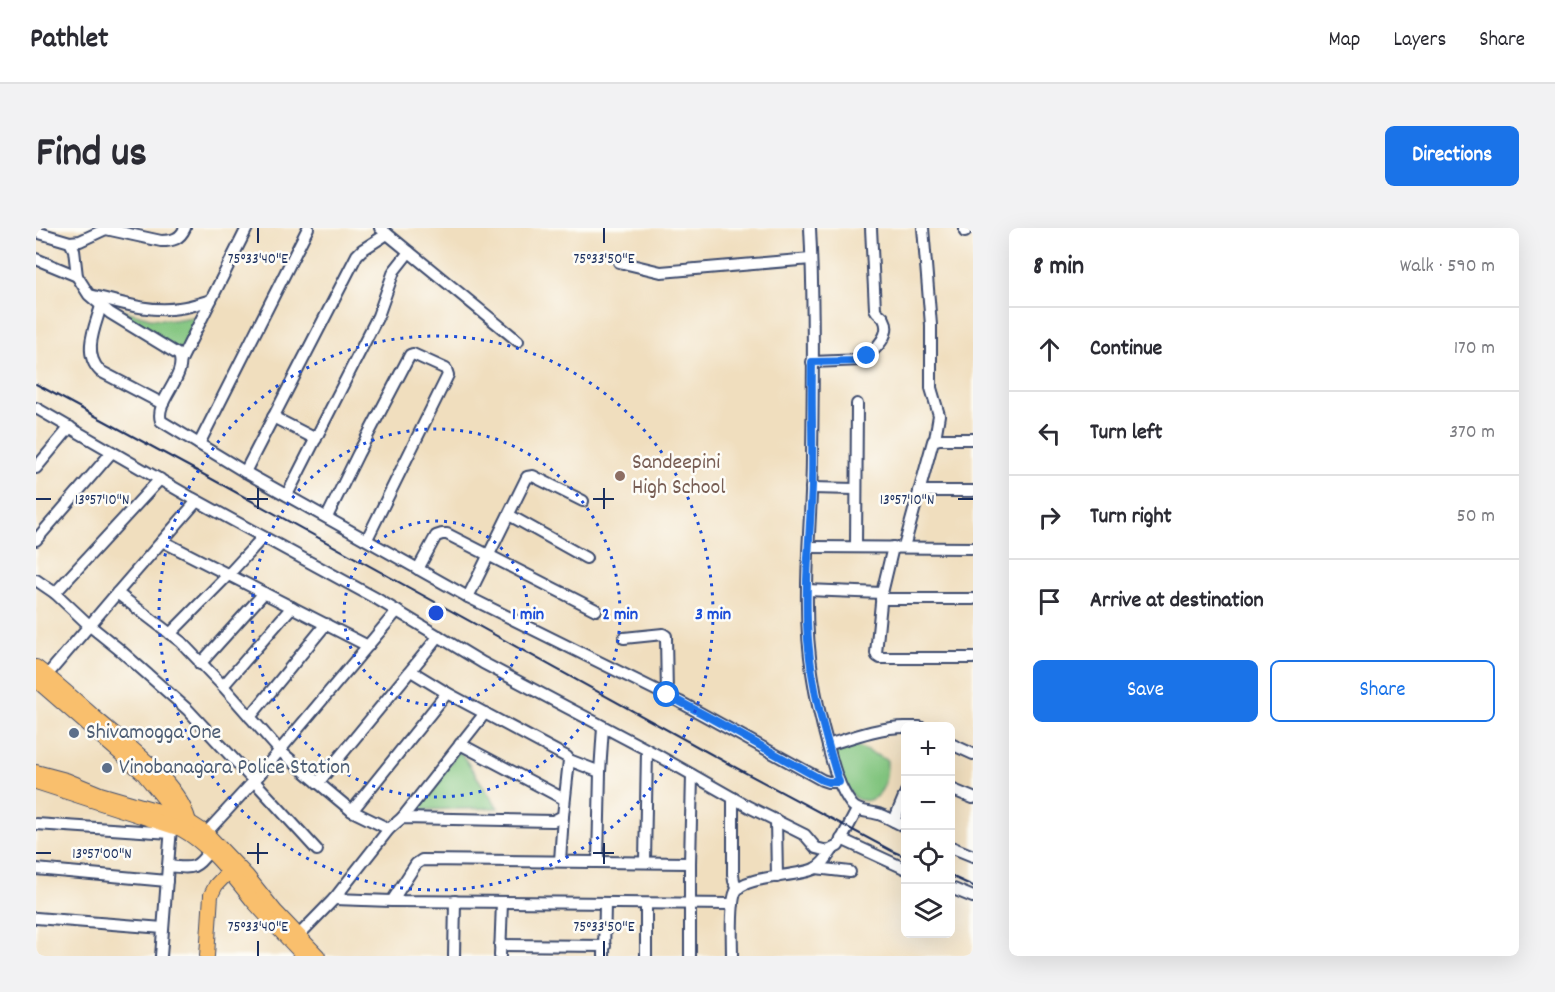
<!DOCTYPE html>
<meta charset="utf-8">
<style>
:root{--surface:#fff;--page:#f2f2f3;--text:#2b2b33;--muted:#7c7c81;--line:#e1e1e2;--accent:#1a73e8}
body{margin:0;font-family:Dekko,sans-serif;background:var(--page);color:var(--text)}
.controls{position:absolute;right:18px;bottom:18px;display:grid;overflow:hidden;border-radius:9px;box-shadow:0 6px 24px #0002}
.controls button{width:54px;height:54px;display:grid;place-items:center;padding:0;border:0;border-bottom:2px solid var(--line);background:var(--surface);color:var(--text);font:30px sans-serif}
.stop{position:absolute;width:18px;height:18px;margin:-14px;border:4px solid #1a73e8;border-radius:50%;background:#fff}
.stop.end{background:#1a73e8;border-color:#fff;box-shadow:0 2px 6px #0008}
.list{margin:0;padding:0;list-style:none}
h2{display:flex;justify-content:space-between;align-items:center;height:78px;margin:0;padding:0 24px;font-size:26px}
h2 small{font-size:20px;font-weight:400;color:var(--muted)}
.list li{display:grid;grid-template-columns:39px 1fr auto;gap:18px;align-items:center;box-sizing:border-box;height:84px;padding:0 24px;border-top:2px solid var(--line)}
.list b{display:block;font-size:22px;white-space:nowrap}
.list em{font-size:20px;font-style:normal;color:var(--muted)}
.actions{display:flex;gap:12px;padding:18px 24px}
.actions a{flex:1;padding:14px 0;border:2px solid var(--accent);border-radius:9px;text-align:center;font-size:21px;color:var(--accent)}
.actions .main{background:var(--accent);color:#fff}
.icon{flex:none;width:33px;height:33px;fill:none;stroke:currentColor;stroke-width:2;stroke-linecap:round;stroke-linejoin:round}
.map{position:relative;flex:none;width:937px;height:728px;overflow:hidden;border-radius:9px}
header{display:flex;align-items:center;gap:36px;box-sizing:border-box;height:84px;padding:0 30px;background:var(--surface);border-bottom:2px solid var(--line)}
header strong{font-size:28px}
nav{display:flex;gap:33px;margin-inline-start:auto;font-size:21px}
.intro{display:flex;align-items:center;justify-content:space-between;box-sizing:border-box;height:144px;padding:0 36px}
h1{margin:0;font-size:42px}
.button{padding:15px 27px;border-radius:9px;background:var(--accent);color:#fff;font-size:21px;font-weight:700}
main{display:flex;gap:36px;padding:0 36px}
aside{flex:1;background:var(--surface);border-radius:9px;box-shadow:0 6px 24px #0002}
.map>svg:first-child{display:block}
.green{fill:#82c57f;stroke:#4e7a6e;stroke-width:1.5}
.lines{fill:none;stroke-linecap:round;stroke-linejoin:round}
.minor-casing{stroke:#3b496c;stroke-width:14}
.major-casing{stroke:#3b496c;stroke-width:16}
.minor{stroke:#fff;stroke-width:10}
.major{stroke:#f9bf6d;stroke-width:14}
.rail{stroke:#1b2f5e;stroke-width:2}
.route{stroke:#1a73e8;stroke-width:8}
.ticks{fill:none;stroke:#1b2f5e;stroke-width:2}
.ring{fill:none;stroke:#1d4ed8;stroke-width:3;stroke-dasharray:3 6}
.education-dot{fill:#8d6e63;stroke:#fdfcf7;stroke-width:2}
.service-dot{fill:#5c6f8a;stroke:#fdfcf7;stroke-width:2}
.labels{text-anchor:middle;dominant-baseline:central;stroke-width:5;stroke-linejoin:round;paint-order:stroke}
.education-label{font-size:22px;fill:#785e54;stroke:#fdfcf7;text-anchor:start}
.service-label{font-size:22px;fill:#4e5e75;stroke:#fdfcf7;text-anchor:start}
.ticks-label{font-size:15px;text-anchor:middle;fill:#1b2f5e;stroke:#fdfcf7;stroke-width:5;stroke-linejoin:round;paint-order:stroke}
.centre{fill:#1d4ed8;stroke:#fdfcf7;stroke-width:3}
.ring-label{font-size:18px;text-anchor:middle;font-weight:bold;fill:#1d4ed8;stroke:#fdfcf7;stroke-width:5;stroke-linejoin:round;paint-order:stroke}
</style>
<header>
<strong>Pathlet</strong>
<nav><a>Map</a><a>Layers</a><a>Share</a></nav>
</header>
<div class="intro"><h1>Find us</h1><a class="button">Directions</a></div>
<main>
<div class="map">
<svg width="937" height="728" viewBox="0 0 937 728">
<rect width="100%" height="100%" fill="#fdfcf7"/>
<filter id="ink" filterUnits="userSpaceOnUse"><feTurbulence type="fractalNoise" baseFrequency=".0167" numOctaves="2"/><feDisplacementMap in="SourceGraphic" scale="12" xChannelSelector="R" yChannelSelector="G"/><feConvolveMatrix kernelMatrix="1 2 1 2 8 2 1 2 1" color-interpolation-filters="sRGB"/></filter>
<filter id="wash" filterUnits="userSpaceOnUse"><feTurbulence type="fractalNoise" baseFrequency=".008" numOctaves="4" result="noise"/><feDisplacementMap in="SourceGraphic" scale="24" xChannelSelector="R" yChannelSelector="G"/><feGaussianBlur stdDeviation="1.35" result="paint"/><feColorMatrix in="noise" values="0 0 0 0 0 0 0 0 0 0 0 0 0 0 0 0 0 1.4 0 .05"/><feComposite in="paint" operator="in"/></filter>
<g filter="url(#wash)">
<rect width="100%" height="100%" fill="#f0debe"/>
<g class="green">
<path d="M 78,80 L 114,90 L 137,92 L 171,87 L 152,128 L 74,85 Z"/>
<path d="M 799,517 L 820,518 L 851,532 C 851,547 850,567 833,572 C 828,573 822,572 819,570 C 808,560 800,531 799,517 Z"/>
<path d="M 423,522 L 462,580 L 382,582 Z"/>
</g>
</g>
<g filter="url(#ink)">
<g class="lines">
<g class="minor-casing">
<g id="minor">
<path d="M 344,0 L 482,113"/>
<path d="M 774,0 C 778,76 777,152 776,228 C 776,278 770,328 771,378 C 771,426 779,472 792,518 C 797,538 803,560 816,577 C 823,585 835,583 845,587 C 853,590 861,595 870,599"/>
<path d="M 887,0 L 895,97 L 895,160 L 903,187 L 899,211"/>
<path d="M 929,0 L 929,4"/>
<path d="M 70,1 L 125,13 C 137,13 144,11 149,0"/>
<path d="M 0,4 L 34,14 L 38,22 L 41,48 L 53,67 L 74,85 L 143,127 C 152,148 118,173 125,193 L 209,244 L 432,369 L 644,474 L 786,552 L 792,554 L 803,554"/>
<path d="M 34,14 L 44,13 L 72,0"/>
<path d="M 0,31 L 41,48"/>
<path d="M 583,34 L 625,44 L 775,31"/>
<path d="M 54,67 C 82,74 114,85 143,80 C 154,79 165,75 175,72"/>
<path d="M 65,78 C 59,99 46,125 64,143 L 127,176"/>
<path d="M 145,132 L 211,0"/>
<path d="M 776,134 L 827,132 C 837,123 857,107 848,91 C 846,87 841,86 839,81 L 835,0"/>
<path d="M 0,180 L 156,270 L 341,371 L 447,435 L 623,528 L 713,579 L 769,607 L 780,620 L 792,623 L 802,618 L 821,582"/>
<path d="M 237,189 L 280,211"/>
<path d="M 163,216 L 272,0"/>
<path d="M 0,240 L 34,199"/>
<path d="M 209,244 L 321,27 L 326,22 L 351,6"/>
<path d="M 775,260 L 819,261"/>
<path d="M 883,263 L 937,263"/>
<path d="M 251,267 L 342,88 L 358,43 L 373,24"/>
<path d="M 473,287 L 550,330"/>
<path d="M 291,289 L 322,226 L 374,127 L 377,126 L 410,141 L 412,147 L 331,311"/>
<path d="M 0,312 L 76,224"/>
<path d="M 126,313 L 332,418"/>
<path d="M 773,319 L 937,320"/>
<path d="M 820,319 L 821,176"/>
<path d="M 857,319 L 846,365 L 840,425 L 841,428 L 844,430 L 937,430"/>
<path d="M 868,319 L 897,213 L 903,211 L 937,211"/>
<path d="M 382,341 L 400,308 L 406,306 L 411,306 L 560,382"/>
<path d="M 0,352 L 19,365 L 53,397 L 84,422 L 152,482 L 218,553 L 361,383"/>
<path d="M 771,362 L 846,365"/>
<path d="M 19,365 L 124,251"/>
<path d="M 81,365 L 161,273"/>
<path d="M 432,369 L 491,249 L 497,248 L 547,273"/>
<path d="M 845,371 L 937,371"/>
<path d="M 134,406 L 192,347 L 227,309"/>
<path d="M 588,410 L 627,406 L 630,408 L 631,467"/>
<path d="M 164,436 L 228,365"/>
<path d="M 375,443 L 411,465"/>
<path d="M 7,452 L 81,365 L 145,414 L 187,458 L 244,523 L 316,583 L 411,465 L 531,529 L 533,532 L 527,588 L 517,593 L 366,590 L 353,601 L 298,671 L 263,707"/>
<path d="M 187,458 L 256,379"/>
<path d="M 214,489 L 290,396"/>
<path d="M 870,499 L 884,499"/>
<path d="M 424,516 L 528,571"/>
<path d="M 915,516 L 937,526"/>
<path d="M 792,517 C 817,509 843,499 870,499"/>
<path d="M 533,532 L 564,544"/>
<path d="M 282,555 L 403,408"/>
<path d="M 915,561 L 937,570"/>
<path d="M 697,570 L 697,646 L 698,653 L 702,661"/>
<path d="M 316,583 L 353,601"/>
<path d="M 366,590 L 449,485"/>
<path d="M 740,592 L 741,649"/>
<path d="M 858,593 L 870,564"/>
<path d="M 0,596 L 135,605"/>
<path d="M 170,605 L 218,553 L 281,622"/>
<path d="M 805,611 L 870,641"/>
<path d="M 915,619 L 937,628"/>
<path d="M 524,633 L 527,588"/>
<path d="M 562,633 L 564,544 L 567,499"/>
<path d="M 609,634 L 611,522"/>
<path d="M 132,638 C 155,640 159,643 173,623"/>
<path d="M 780,640 L 814,644"/>
<path d="M 0,641 L 131,653"/>
<path d="M 915,660 L 937,669"/>
<path d="M 298,671 L 356,673 L 697,676"/>
<path d="M 356,673 L 380,636 L 386,632 L 654,635"/>
<path d="M 610,676 L 610,728"/>
<path d="M 0,690 L 127,700"/>
<path d="M 464,717 L 569,718"/>
<path d="M 125,728 L 135,599"/>
<path d="M 418,728 L 419,673"/>
<path d="M 464,728 L 466,674"/>
<path d="M 568,728 L 569,675"/>
<path d="M 654,728 L 654,635 L 656,547"/>
<path d="M 696,728 C 696,715 694,674 700,663 C 708,648 760,649 778,641 C 787,637 792,628 797,621"/>
</g>
</g>
<g class="major-casing">
<g id="major">
<path d="M 0,439 C 22,456 43,475 63,493 C 94,519 148,558 154,599"/>
<path d="M 0,452 L 107,545 L 134,578 L 141,591"/>
<path d="M 0,544 L 30,552 L 64,566 L 140,588 L 153,594 L 170,605 L 211,648 L 239,683 L 282,728"/>
<path d="M 0,554 L 145,601 C 174,617 196,647 217,673 C 234,692 251,710 268,728"/>
<path d="M 171,728 L 175,667 L 180,657 L 199,637"/>
</g>
</g>
<use href="#minor" class="minor"/>
<use href="#major" class="major"/>
<g class="rail">
<path d="M 0,156 L 163,244 L 693,536 L 856,623 L 870,629"/>
<path d="M 915,648 L 937,658"/>
</g>
</g>
</g>
<g class="lines" filter="url(#ink)">
<path class="route" d="M 631,467 L 669,487 L 786,552 L 792,554 L 803,554 C 789,508 776,461 772,412 C 768,361 774,308 776,257 C 777,216 775,175 776,134 L 823,133 L 831,128"/>
</g>
<path class="ticks" d="M 222,0 L 222,15M 568,0 L 568,15M 222,260 L 222,281M 568,260 L 568,281M 0,271 L 15,271M 211,271 L 232,271M 557,271 L 578,271M 922,271 L 937,271M 222,615 L 222,636M 568,615 L 568,636M 0,625 L 15,625M 211,625 L 232,625M 557,625 L 578,625M 222,713 L 222,728M 568,713 L 568,728"/>
<g class="ring">
<circle cx="400" cy="385" r="92"/>
<circle cx="400" cy="385" r="184"/>
<circle cx="400" cy="385" r="277"/>
</g>
<circle class="education-dot" cx="584" cy="248" r="6"/>
<g class="service-dot">
<circle cx="38" cy="505" r="6"/>
<circle cx="71" cy="540" r="6"/>
</g>
<g class="labels">
<g class="education-label">
<text x="596" y="235">Sandeepini<tspan x="596" dy="25">High School</tspan></text>
</g>
<g class="service-label">
<text x="50" y="505">Shivamogga One</text>
<text x="83" y="540">Vinobanagara Police Station</text>
</g>
</g>
<g class="ticks-label">
<text x="222" y="35">75°33'40"E</text>
<text x="568" y="35">75°33'50"E</text>
<text x="66" y="276">13°57'10"N</text>
<text x="871" y="276">13°57'10"N</text>
<text x="66" y="630">13°57'00"N</text>
<text x="222" y="703">75°33'40"E</text>
<text x="568" y="703">75°33'50"E</text>
</g>
<circle cx="400" cy="385" r="9" class="centre"/>
<g class="ring-label">
<text x="492" y="391">1 min</text>
<text x="584" y="391">2 min</text>
<text x="677" y="391">3 min</text>
</g>
</svg>
<div class="controls">
<button>+</button>
<button>−</button>
<button><svg class="icon" aria-label="locate" viewBox="0 0 24 24"><circle cx="12" cy="12" r="6"/><path d="M12 2v4M12 18v4M2 12h4M18 12h4"/></svg></button>
<button><svg class="icon" aria-label="layers" viewBox="0 0 24 24"><path d="M12 4l9 5-9 5-9-5zM3 14l9 5 9-5"/></svg></button>
</div>
<div class="stop" style="left:631px;top:467px"></div>
<div class="stop end" style="left:831px;top:128px"></div>
</div>
<aside>
<h2>8 min<small>Walk · 590 m</small></h2>
<ul class="list">
<li><svg class="icon" aria-label="ahead" viewBox="0 0 24 24"><path d="M12 20V5M6 11l6-6 6 6"/></svg><div><b>Continue</b></div><em>170 m</em></li>
<li><svg class="icon" aria-label="left" viewBox="0 0 24 24"><path d="M17 20v-9H6M10 6l-5 5 5 5"/></svg><div><b>Turn left</b></div><em>370 m</em></li>
<li><svg class="icon" aria-label="right" viewBox="0 0 24 24"><path d="M7 20v-9h11M14 6l5 5-5 5"/></svg><div><b>Turn right</b></div><em>50 m</em></li>
<li><svg class="icon" aria-label="arrive" viewBox="0 0 24 24"><path d="M6 21V4h12l-3 4 3 4H6"/></svg><div><b>Arrive at destination</b></div></li>
</ul>
<div class="actions"><a class="main">Save</a><a>Share</a></div>
</aside>
</main>
